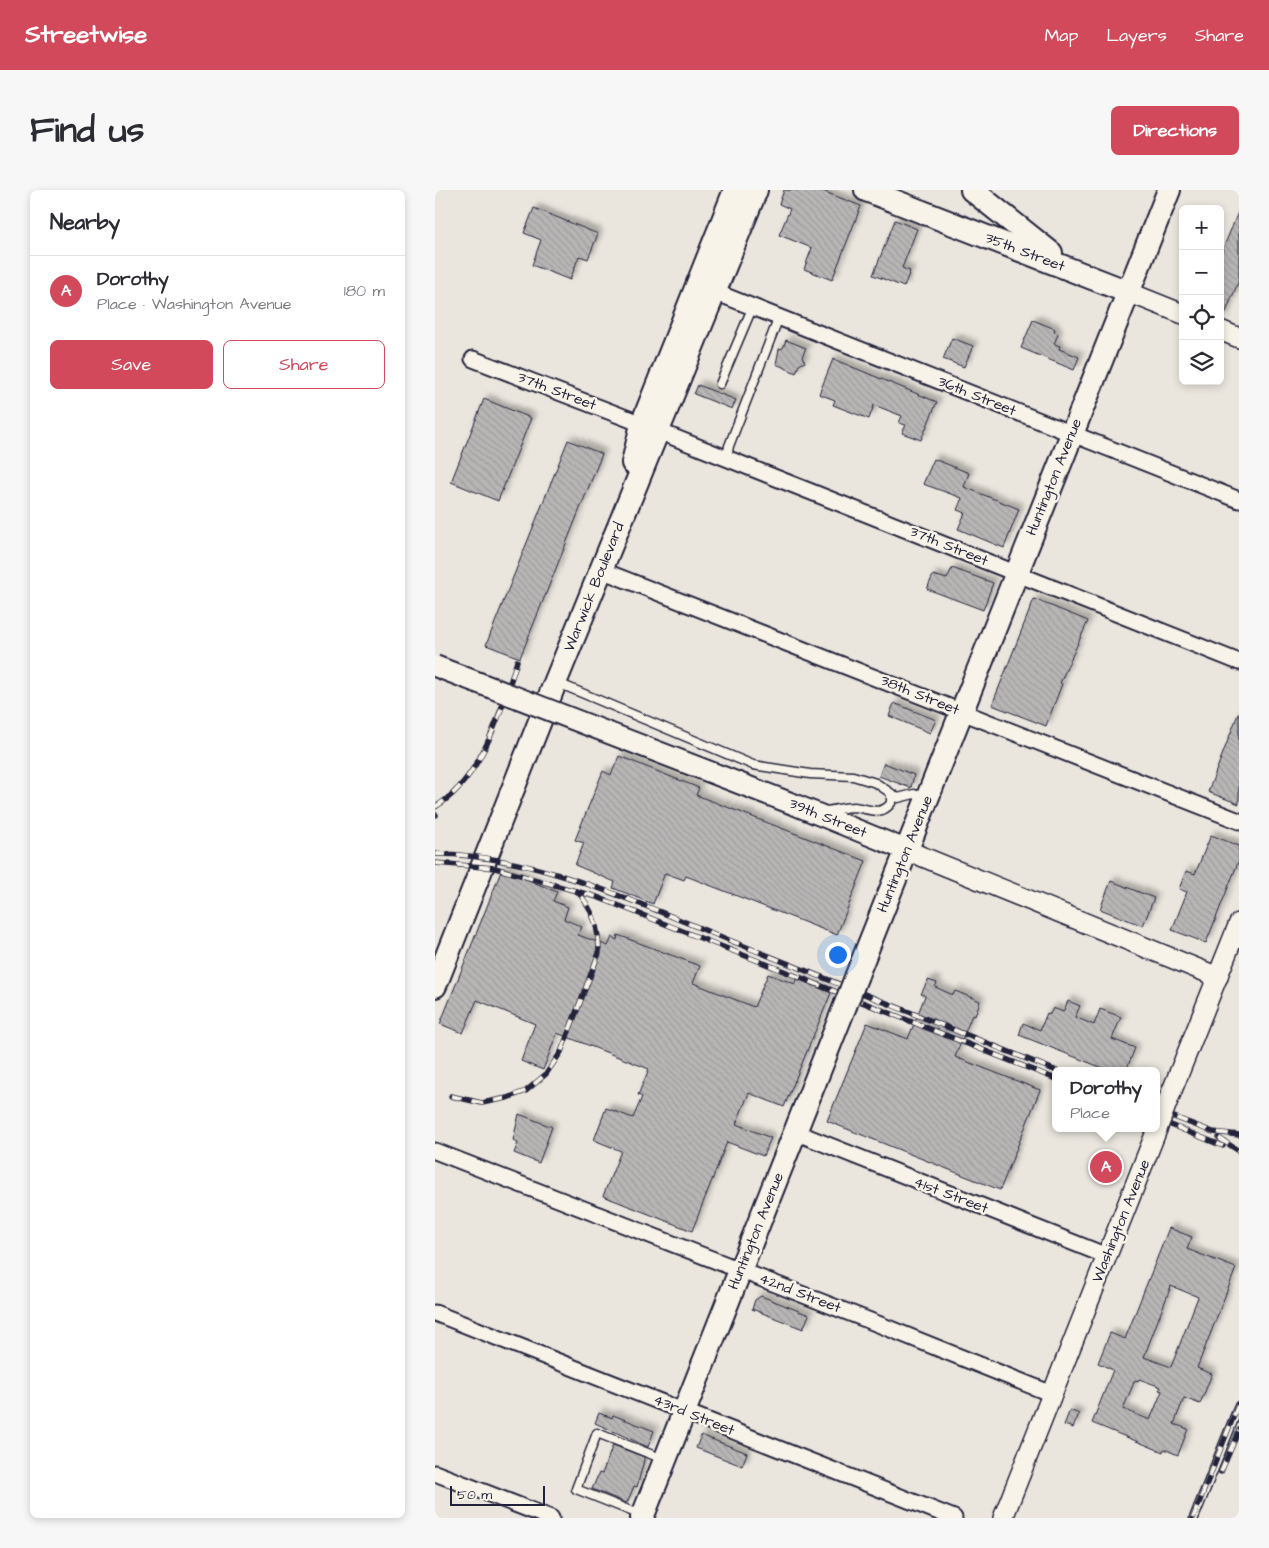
<!DOCTYPE html>
<meta charset="utf-8">
<style>
:root{--surface:#fff;--page:#f7f7f7;--text:#2b2b33;--muted:#7c7c81;--line:#e1e1e2;--accent:#d1495b}
body{margin:0;font-family:"Architects Daughter",sans-serif;background:var(--page);color:var(--text)}
.controls{position:absolute;right:15px;top:15px;display:grid;overflow:hidden;border-radius:8px;box-shadow:0 2px 8px #0003}
.controls button{width:45px;height:45px;display:grid;place-items:center;padding:0;border:0;border-bottom:1px solid var(--line);background:var(--surface);color:var(--text);font:25px sans-serif}
.scale{position:absolute;left:15px;bottom:12px;width:95px;box-sizing:border-box;padding-left:5px;border:2px solid #22223b;border-top:0;font-size:14px;line-height:18px;white-space:nowrap;color:#22223b;-webkit-text-stroke:4px #f7f3e8;paint-order:stroke}
.you{position:absolute;left:402px;top:764px;width:18px;height:18px;margin:-12px;border:4px solid #fff;border-radius:50%;background:#1a73e8;box-shadow:0 0 0 8px #1a73e833}
.badge{display:grid;place-items:center;width:32px;height:32px;border-radius:50%;background:var(--accent);color:#fff;font-size:16px;font-weight:700}
.pin{position:absolute;translate:-50% -50%;border:2px solid #fff;box-shadow:0 1px 5px #0006}
.popup{position:absolute;left:617px;top:877px;width:108px;height:65px;box-sizing:border-box;display:grid;place-content:center;border-radius:8px;background:var(--surface);filter:drop-shadow(0 1px 4px #0005);font-size:16px;white-space:nowrap;color:var(--muted)}
.popup b{font-size:19px;color:var(--text)}
.popup::after{content:'';position:absolute;left:50%;top:100%;margin-left:-10px;border:10px solid transparent;border-top-color:var(--surface)}
.list{margin:0;padding:0;list-style:none}
h2{display:flex;justify-content:space-between;align-items:center;height:65px;margin:0;padding:0 20px;font-size:21px}
h2 small{font-size:16px;font-weight:400;color:var(--muted)}
.list li{display:grid;grid-template-columns:32px 1fr auto;gap:15px;align-items:center;box-sizing:border-box;height:70px;padding:0 20px;border-top:1px solid var(--line)}
.list b{display:block;font-size:19px;white-space:nowrap}
.list p{margin:0;font-size:16px;white-space:nowrap;color:var(--muted)}
.list em{font-size:16px;font-style:normal;color:var(--muted)}
.actions{display:flex;gap:10px;padding:15px 20px}
.actions a{flex:1;padding:11px 0;border:1px solid var(--accent);border-radius:8px;text-align:center;font-size:18px;color:var(--accent)}
.actions .main{background:var(--accent);color:#fff}
.icon{flex:none;width:28px;height:28px;fill:none;stroke:currentColor;stroke-width:2;stroke-linecap:round;stroke-linejoin:round}
.map{position:relative;flex:none;width:804px;height:1328px;overflow:hidden;border-radius:8px}
header{display:flex;align-items:center;gap:30px;box-sizing:border-box;height:70px;padding:0 25px;background:var(--accent);color:#fff}
header strong{font-size:24px}
nav{display:flex;gap:28px;margin-inline-start:auto;font-size:18px}
.intro{display:flex;align-items:center;justify-content:space-between;box-sizing:border-box;height:120px;padding:0 30px}
h1{margin:0;font-size:35px}
.button{padding:12px 22px;border-radius:8px;background:var(--accent);color:#fff;font-size:18px;font-weight:700}
main{display:flex;gap:30px;padding:0 30px}
aside{flex:1;background:var(--surface);border-radius:8px;box-shadow:0 2px 8px #0003}
.map>svg:first-child{display:block}
.building{fill:url(#building-back-hatch);stroke:#22223b;fill-rule:evenodd;filter:url(#shadow)}
.lines{fill:none;stroke-linecap:round;stroke-linejoin:round}
.service-casing{stroke:#22223b;stroke-width:11}
.minor-casing{stroke:#22223b;stroke-width:19}
.tertiary-casing{stroke:#22223b;stroke-width:22}
.secondary-casing{stroke:#22223b;stroke-width:24}
.primary-casing{stroke:#22223b;stroke-width:26}
.service{stroke:#f7f3e8;stroke-width:8}
.minor{stroke:#f7f3e8;stroke-width:15}
.tertiary{stroke:#f7f3e8;stroke-width:19}
.secondary{stroke:#f7f3e8;stroke-width:20}
.primary{stroke:#f7f3e8;stroke-width:22}
.rail-casing{stroke:#22223b;stroke-width:5.5}
.rail{stroke:#f7f3e8;stroke-width:4;stroke-dasharray:11;stroke-linecap:butt}
.tertiary-bridge-casing{stroke:#22223b;stroke-width:22;stroke-linecap:butt}
.secondary-bridge-casing{stroke:#22223b;stroke-width:24;stroke-linecap:butt}
.primary-bridge-casing{stroke:#22223b;stroke-width:26;stroke-linecap:butt}
.tertiary-bridge{stroke:#f7f3e8;stroke-width:19}
.secondary-bridge{stroke:#f7f3e8;stroke-width:20}
.primary-bridge{stroke:#f7f3e8;stroke-width:22}
.labels{text-anchor:middle;dominant-baseline:central;stroke-width:5;stroke-linejoin:round;paint-order:stroke}
.street-label{font-size:15px;fill:#22223b;stroke:#f7f3e8}
</style>
<header>
<strong>Streetwise</strong>
<nav><a>Map</a><a>Layers</a><a>Share</a></nav>
</header>
<div class="intro"><h1>Find us</h1><a class="button">Directions</a></div>
<main>
<aside>
<h2>Nearby<small></small></h2>
<ul class="list">
<li><span class="badge">A</span><div><b>Dorothy</b><p>Place · Washington Avenue</p></div><em>180 m</em></li>
</ul>
<div class="actions"><a class="main">Save</a><a>Share</a></div>
</aside>
<div class="map">
<svg width="804" height="1328" viewBox="0 0 804 1328">
<defs>
<pattern id="building-back-hatch" width="6" height="6" patternUnits="userSpaceOnUse" patternTransform="scale(1.25)"><rect width="6" height="6" fill="#b8b6b5"/><path d="M-1 5l2 2M0 0l6 6M5-1l2 2" fill="none" stroke="#9e9c9d"/></pattern>
<filter id="shadow"><feDropShadow dx="4.5" dy="-4.5" stdDeviation="2.5" flood-color="#0004"/></filter>
</defs>
<rect width="100%" height="100%" fill="#eae6de"/>
<filter id="ink" filterUnits="userSpaceOnUse"><feTurbulence type="fractalNoise" baseFrequency=".02" numOctaves="2"/><feDisplacementMap in="SourceGraphic" scale="10" xChannelSelector="R" yChannelSelector="G"/><feConvolveMatrix kernelMatrix="1 2 1 2 8 2 1 2 1" color-interpolation-filters="sRGB"/></filter>
<g filter="url(#ink)">
<g class="building">
<path d="M 349,0 L 385,0 L 426,16 L 397,90 L 369,79 L 377,58 L 344,45 L 355,19 L 344,14 Z"/>
<path d="M 99,18 L 163,44 L 153,69 L 144,66 L 135,90 L 97,75 L 106,50 L 89,43 Z"/>
<path d="M 804,20 L 804,90 L 788,129 L 785,129 L 785,66 Z"/>
<path d="M 460,30 L 482,39 L 467,78 L 475,81 L 469,97 L 438,85 Z"/>
<path d="M 598,130 L 620,139 L 619,142 L 623,144 L 619,154 L 625,156 L 624,159 L 644,167 L 639,180 L 586,158 Z"/>
<path d="M 517,148 L 538,156 L 529,177 L 508,169 Z"/>
<path d="M 351,150 L 371,158 L 367,167 L 370,172 L 364,175 L 361,183 L 341,174 L 344,159 L 348,158 Z"/>
<path d="M 398,169 L 502,212 L 486,250 L 467,243 L 471,235 L 464,233 L 467,226 L 439,215 L 434,229 L 398,215 L 400,210 L 384,204 Z"/>
<path d="M 263,195 L 301,210 L 297,219 L 259,204 Z"/>
<path d="M 49,209 L 96,228 L 63,311 L 16,292 Z"/>
<path d="M 133,250 L 167,264 L 85,468 L 51,455 Z"/>
<path d="M 499,269 L 534,283 L 529,297 L 584,319 L 569,358 L 523,339 L 530,323 L 522,320 L 527,308 L 488,294 Z"/>
<path d="M 517,378 L 558,393 L 548,420 L 492,399 L 498,385 L 512,389 Z"/>
<path d="M 599,409 L 653,431 L 625,493 L 627,494 L 611,536 L 557,515 Z"/>
<path d="M 459,513 L 501,530 L 495,543 L 454,526 Z"/>
<path d="M 803,524 L 804,524 L 804,614 L 773,602 Z"/>
<path d="M 184,566 L 264,598 L 261,605 L 431,671 L 402,745 L 251,686 L 249,690 L 230,683 L 218,714 L 178,698 L 180,692 L 140,675 L 149,653 L 140,650 L 168,581 L 176,585 Z"/>
<path d="M 449,573 L 479,585 L 476,598 L 444,586 Z"/>
<path d="M 776,645 L 804,656 L 804,670 L 771,753 L 737,740 L 752,702 L 744,699 L 751,681 L 760,684 Z"/>
<path d="M 67,679 L 122,702 L 118,711 L 133,717 L 129,729 L 147,737 L 143,745 L 173,756 L 177,747 L 182,750 L 183,745 L 265,776 L 258,793 L 319,817 L 333,784 L 360,794 L 362,789 L 396,803 L 349,917 L 314,903 L 301,934 L 336,948 L 328,966 L 292,952 L 257,1041 L 168,1006 L 186,961 L 159,950 L 171,918 L 198,928 L 207,907 L 203,905 L 214,879 L 122,843 L 108,880 L 86,871 L 100,834 L 42,810 L 28,843 L 5,834 Z"/>
<path d="M 676,691 L 719,708 L 708,736 L 665,719 Z"/>
<path d="M 493,790 L 502,793 L 500,797 L 518,805 L 520,801 L 545,811 L 540,826 L 537,825 L 520,867 L 605,900 L 565,1000 L 392,931 L 432,833 L 473,849 L 490,806 L 486,804 Z"/>
<path d="M 633,811 L 645,816 L 640,827 L 659,835 L 665,819 L 686,827 L 677,849 L 700,858 L 691,881 L 670,879 L 584,845 L 588,833 L 605,840 L 612,823 L 615,824 L 618,818 L 628,822 Z"/>
<path d="M 84,924 L 117,937 L 104,973 L 79,963 L 83,953 L 78,950 Z"/>
<path d="M 734,1038 L 757,1047 L 752,1059 L 801,1078 L 762,1178 L 777,1184 L 765,1214 L 749,1208 L 739,1234 L 753,1239 L 743,1265 L 729,1259 L 728,1262 L 657,1233 L 678,1180 L 663,1173 L 675,1143 L 690,1149 ZM 736,1096 L 763,1107 L 736,1177 L 709,1167 ZM 704,1189 L 726,1197 L 724,1200 L 727,1201 L 715,1230 L 688,1219 L 700,1190 L 703,1191 Z"/>
<path d="M 326,1106 L 374,1125 L 368,1139 L 317,1119 L 320,1110 Z"/>
<path d="M 635,1220 L 644,1224 L 638,1238 L 629,1235 Z"/>
<path d="M 164,1223 L 177,1228 L 178,1225 L 219,1241 L 213,1257 L 160,1233 Z"/>
<path d="M 266,1245 L 312,1263 L 307,1276 L 261,1258 Z"/>
<path d="M 178,1255 L 209,1267 L 209,1270 L 202,1297 L 199,1296 L 192,1313 L 157,1299 L 164,1283 L 167,1284 Z"/>
</g>
<g class="lines">
<g class="service-casing">
<g id="service">
<path d="M 285,194 L 318,116"/>
<path d="M 292,268 L 294,256 L 344,127"/>
<path d="M 123,493 L 318,575 L 375,584 L 418,586 L 441,593 L 463,608 L 479,604 L 490,608"/>
<path d="M 391,621 C 400,620 410,617 419,617 C 432,618 446,627 456,613 L 456,604"/>
<path d="M 206,1325 L 141,1299 L 162,1243 L 228,1269"/>
<path d="M 759,1328 L 804,1216"/>
</g>
</g>
<g class="minor-casing">
<g id="minor">
<path d="M 280,102 L 804,310"/>
<path d="M 38,169 L 207,234"/>
<path d="M 223,241 L 804,472"/>
<path d="M 166,380 L 804,631"/>
<path d="M 360,942 L 672,1066"/>
<path d="M 0,961 L 443,1134 L 617,1204"/>
<path d="M 0,1123 L 519,1328"/>
<path d="M 0,1283 L 116,1328"/>
</g>
</g>
<g class="tertiary-casing">
<g id="tertiary">
<path d="M 693,102 L 748,124"/>
<path d="M 785,140 L 804,148"/>
<path d="M 471,660 L 783,787"/>
<path d="M 732,913 L 804,733"/>
<path d="M 568,1328 L 723,937"/>
</g>
</g>
<g class="secondary-casing">
<path id="secondary" d="M 358,614 L 471,660"/>
</g>
<g class="primary-casing">
<g id="primary">
<path d="M 431,0 L 693,102"/>
<path d="M 537,0 L 616,63"/>
<path d="M 198,273 L 207,234 L 300,0"/>
<path d="M 422,785 L 734,0"/>
<path d="M 0,796 L 120,493 L 321,0"/>
<path d="M 207,1328 L 410,816"/>
</g>
</g>
<use href="#service" class="service"/>
<use href="#minor" class="minor"/>
<use href="#tertiary" class="tertiary"/>
<use href="#secondary" class="secondary"/>
<use href="#primary" class="primary"/>
<g class="rail-casing">
<g id="rail">
<path d="M 0,617 C 46,591 67,519 82,471"/>
<path d="M 0,625 L 1,625"/>
<path d="M 0,664 C 101,664 206,715 299,752 C 406,795 514,838 622,881"/>
<path d="M 0,673 L 60,678 L 162,707 L 621,889"/>
<path d="M 16,906 L 47,913 L 72,908 L 91,901 L 111,884 L 126,862 L 164,763 C 164,738 158,719 142,701"/>
<path d="M 721,920 L 778,942 L 804,945"/>
<path d="M 721,929 L 788,956"/>
<path d="M 784,948 L 804,961"/>
<path d="M 786,1282 L 804,1240"/>
<path d="M 758,1328 L 804,1213"/>
</g>
</g>
<use href="#rail" class="rail"/>
<g class="tertiary-bridge-casing">
<path id="tertiary-bridge" d="M 723,937 L 732,913"/>
</g>
<g class="secondary-bridge-casing">
<path id="secondary-bridge" d="M 0,476 L 358,614"/>
</g>
<g class="primary-bridge-casing">
<path id="primary-bridge" d="M 410,816 L 422,785"/>
</g>
<use href="#tertiary-bridge" class="tertiary-bridge"/>
<use href="#secondary-bridge" class="secondary-bridge"/>
<use href="#primary-bridge" class="primary-bridge"/>
</g>
</g>
<g class="labels">
<g class="street-label">
<text transform="translate(590 62) rotate(21)">35th Street</text>
<text transform="translate(122 201) rotate(21)">37th Street</text>
<text transform="translate(542 206) rotate(22)">36th Street</text>
<text transform="translate(619 287) rotate(-68)">Huntington Avenue</text>
<text transform="translate(514 356) rotate(22)">37th Street</text>
<text transform="translate(159 397) rotate(-68)">Warwick Boulevard</text>
<text transform="translate(485 505) rotate(22)">38th Street</text>
<text transform="translate(393 628) rotate(22)">39th Street</text>
<text transform="translate(470 664) rotate(-68)">Huntington Avenue</text>
<text transform="translate(516 1005) rotate(21)">41st Street</text>
<text transform="translate(686 1031) rotate(-68)">Washington Avenue</text>
<text transform="translate(321 1041) rotate(-68)">Huntington Avenue</text>
<text transform="translate(365 1103) rotate(21)">42nd Street</text>
<text transform="translate(259 1225) rotate(22)">43rd Street</text>
</g>
</g>
</svg>
<div class="controls">
<button>+</button>
<button>−</button>
<button><svg class="icon" aria-label="locate" viewBox="0 0 24 24"><circle cx="12" cy="12" r="6"/><path d="M12 2v4M12 18v4M2 12h4M18 12h4"/></svg></button>
<button><svg class="icon" aria-label="layers" viewBox="0 0 24 24"><path d="M12 4l9 5-9 5-9-5zM3 14l9 5 9-5"/></svg></button>
</div>
<div class="scale">50 m</div>
<div class="you"></div>
<div class="pin badge" style="left:671px;top:977px">A</div>
<div class="popup"><b>Dorothy</b>Place</div>
</div>
</main>
